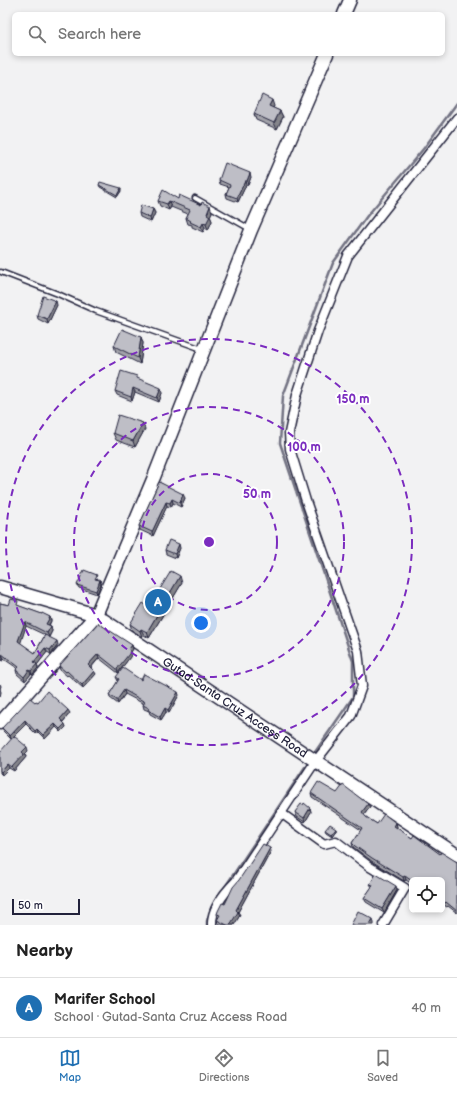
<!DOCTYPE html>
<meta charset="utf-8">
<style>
:root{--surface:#fff;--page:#f2f2f2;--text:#222;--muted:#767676;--line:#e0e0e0;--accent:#1f6fb2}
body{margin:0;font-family:"Balsamiq Sans",sans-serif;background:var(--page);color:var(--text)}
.controls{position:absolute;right:12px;bottom:12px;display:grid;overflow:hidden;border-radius:6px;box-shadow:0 2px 6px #0003}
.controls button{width:36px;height:36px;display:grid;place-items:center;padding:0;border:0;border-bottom:1px solid var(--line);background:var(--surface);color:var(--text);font:20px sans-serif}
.scale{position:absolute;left:12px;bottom:10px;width:68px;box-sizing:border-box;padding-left:4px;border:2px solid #22223b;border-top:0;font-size:11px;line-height:14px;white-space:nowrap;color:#22223b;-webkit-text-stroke:3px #fff;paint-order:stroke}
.you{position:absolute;left:201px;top:623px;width:14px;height:14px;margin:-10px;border:3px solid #fff;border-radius:50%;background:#1a73e8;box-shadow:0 0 0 6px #1a73e833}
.badge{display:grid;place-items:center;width:26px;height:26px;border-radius:50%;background:var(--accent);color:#fff;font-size:13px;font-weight:700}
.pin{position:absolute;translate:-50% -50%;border:2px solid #fff;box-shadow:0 1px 4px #0006}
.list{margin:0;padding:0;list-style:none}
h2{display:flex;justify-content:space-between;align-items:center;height:52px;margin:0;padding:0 16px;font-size:17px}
h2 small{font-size:13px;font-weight:400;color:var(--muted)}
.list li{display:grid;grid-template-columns:26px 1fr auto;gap:12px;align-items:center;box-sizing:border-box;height:60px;padding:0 16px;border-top:1px solid var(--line)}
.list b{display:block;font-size:15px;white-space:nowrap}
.list p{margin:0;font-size:13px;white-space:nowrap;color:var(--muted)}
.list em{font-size:13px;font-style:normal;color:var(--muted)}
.icon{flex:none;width:22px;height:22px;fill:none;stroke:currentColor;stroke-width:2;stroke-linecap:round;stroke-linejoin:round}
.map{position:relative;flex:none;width:457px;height:925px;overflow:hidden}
.search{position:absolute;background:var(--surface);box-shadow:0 2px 6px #0003;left:12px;right:12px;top:12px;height:44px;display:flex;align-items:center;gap:10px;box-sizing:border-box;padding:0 14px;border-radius:6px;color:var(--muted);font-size:15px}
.sheet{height:112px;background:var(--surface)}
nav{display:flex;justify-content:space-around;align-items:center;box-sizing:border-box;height:56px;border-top:1px solid var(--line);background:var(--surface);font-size:11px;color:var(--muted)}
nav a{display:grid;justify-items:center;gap:2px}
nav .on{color:var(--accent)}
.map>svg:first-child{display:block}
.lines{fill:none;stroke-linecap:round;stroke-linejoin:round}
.stream{stroke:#727282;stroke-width:2.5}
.lane-casing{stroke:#22223b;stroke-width:7}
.street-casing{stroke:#22223b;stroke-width:11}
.secondary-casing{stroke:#22223b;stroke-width:15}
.lane{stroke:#fff;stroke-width:4}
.street{stroke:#fff;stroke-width:8}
.secondary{stroke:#fff;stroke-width:12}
.wall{fill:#a3a3aa;stroke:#22223b;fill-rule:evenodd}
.shaded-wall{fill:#85858b;stroke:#22223b}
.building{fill:#bebec6;stroke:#22223b}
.ring{fill:none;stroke:#7b2cbf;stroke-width:2;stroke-dasharray:7 5}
.labels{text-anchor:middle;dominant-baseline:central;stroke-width:4;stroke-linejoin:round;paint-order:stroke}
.street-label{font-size:12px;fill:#22223b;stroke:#fff}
.centre{fill:#7b2cbf;stroke:#fff;stroke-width:2}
.ring-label{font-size:12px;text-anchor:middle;font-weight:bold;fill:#7b2cbf;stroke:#fff;stroke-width:4;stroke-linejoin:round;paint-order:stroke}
</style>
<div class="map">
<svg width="457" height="925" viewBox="0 0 457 925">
<rect width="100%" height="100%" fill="#f2f2f3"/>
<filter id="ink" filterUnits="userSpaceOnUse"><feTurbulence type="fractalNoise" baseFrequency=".025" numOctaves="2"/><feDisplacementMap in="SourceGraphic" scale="8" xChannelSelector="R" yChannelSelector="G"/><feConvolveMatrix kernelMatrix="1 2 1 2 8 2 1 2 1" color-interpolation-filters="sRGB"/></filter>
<g filter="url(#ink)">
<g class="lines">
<g class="stream">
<path d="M 313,755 L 353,697 L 353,661 L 280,443 L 283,396 L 333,263 L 367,216 L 424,148 L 457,103"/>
<path d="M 219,896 L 305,767"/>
<path d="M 207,925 L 207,921 L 213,905"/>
</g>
<g class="lane-casing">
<g id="lane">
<path d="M 195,198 L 250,229"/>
<path d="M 1,272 L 58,294 L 96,311 L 202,349"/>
</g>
</g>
<g class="street-casing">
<g id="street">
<path d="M 281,813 L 324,844 L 336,841 L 370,867 L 405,888 L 383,925"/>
<path d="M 212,925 C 211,909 225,892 236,881 L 315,762 L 351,716 L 362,686 L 358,651 L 306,501 L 290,449 L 289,433 L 297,395 L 318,331 L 348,256 L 457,118"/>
</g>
</g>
<g class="secondary-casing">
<g id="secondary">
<path d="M 344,14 L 350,0"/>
<path id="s1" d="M 0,587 L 96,615 L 457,855"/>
<path d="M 0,723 L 96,615 L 154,477 L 251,230 L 327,54"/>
</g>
</g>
<use href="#lane" class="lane"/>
<use href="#street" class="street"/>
<use href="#secondary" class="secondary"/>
</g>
<g class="wall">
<path d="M 274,106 L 273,108 L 280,111 L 283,117 L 277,129 L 256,120 L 254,114 Z"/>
<path d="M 251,177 L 248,185 L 246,185 L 238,202 L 227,198 L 226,194 L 229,187 L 220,184 L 219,180 Z"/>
<path d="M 99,185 L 121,191 L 117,197 L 100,187 Z"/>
<path d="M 178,199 L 212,212 L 210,216 L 212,221 L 208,230 L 205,228 L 203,232 L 192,227 L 192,225 L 188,224 L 186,218 L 188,214 L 171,207 L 169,210 L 160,206 L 158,201 Z"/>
<path d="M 153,209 L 155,213 L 151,222 L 140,217 L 139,213 Z"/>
<path d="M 57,305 L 48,324 L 38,319 L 37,315 Z"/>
<path d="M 141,337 L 143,343 L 140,364 L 116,352 L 114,346 Z"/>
<path d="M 138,379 L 162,393 L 159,402 L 135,392 L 132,401 L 117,395 L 115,391 Z"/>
<path d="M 145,429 L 135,447 L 116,440 L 113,433 Z"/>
<path d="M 159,482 L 185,498 L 181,507 L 173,503 L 171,507 L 167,506 L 153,536 L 140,530 L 139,526 Z"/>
<path d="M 180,548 L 176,558 L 166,554 L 165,550 Z"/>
<path d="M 98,578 L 97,580 L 100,580 L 101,584 L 97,594 L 79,588 L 77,585 Z"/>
<path d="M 182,583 L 149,638 L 144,635 L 142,637 L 132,630 L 130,624 L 149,607 Z"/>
<path d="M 0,603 L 9,605 L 19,606 L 50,617 L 51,621 L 49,626 L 51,626 L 52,631 L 49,637 L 58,645 L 51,654 L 47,652 L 37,665 L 38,668 L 32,675 L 31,674 L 25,681 L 17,674 L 16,670 L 17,668 L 4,659 L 3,661 L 0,660 ZM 26,626 L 45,635 L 35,653 L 20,643 Z"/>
<path d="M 132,645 L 133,649 L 131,652 L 131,654 L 130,657 L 118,673 L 99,658 L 91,668 L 96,674 L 83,688 L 68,675 L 67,676 L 60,670 L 59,666 Z"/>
<path d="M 116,677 L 141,680 L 179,695 L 169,713 L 166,712 L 161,720 L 150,714 L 149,711 L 144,709 L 143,705 L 144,704 L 125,694 L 118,704 L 110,698 L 109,695 L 118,681 Z"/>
<path d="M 35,702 L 38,702 L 70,713 L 63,722 L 66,727 L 61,732 L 56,727 L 45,739 L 38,732 L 36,734 L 26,724 L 11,739 L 3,731 L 2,728 Z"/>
<path d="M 28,751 L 25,754 L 26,757 L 14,771 L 9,768 L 2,775 L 0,773 L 0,752 Z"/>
<path d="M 311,793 L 337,793 L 370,807 L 364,815 L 366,817 L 377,824 L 396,823 L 397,827 L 397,828 L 412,838 L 440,854 L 457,862 L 457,913 L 448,906 L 447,907 L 442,904 L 442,880 L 412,880 L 412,884 L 406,880 L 404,881 L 373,862 L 353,847 L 352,843 L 361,830 L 312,797 Z"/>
<path d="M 303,805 L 310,808 L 311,812 L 305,822 L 297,817 L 295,812 Z"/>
<path d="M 336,828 L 336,830 L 332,836 L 326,832 L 325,830 Z"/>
<path d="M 271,851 L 238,912 L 240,915 L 234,925 L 221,925 L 218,923 L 217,920 L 218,918 L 217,914 Z"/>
<path d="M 370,884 L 397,890 L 384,913 L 366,902 L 364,898 L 372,887 Z"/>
</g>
<g class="shaded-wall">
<path d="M 272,100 L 274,106 L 271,112 L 269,106 Z"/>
<path d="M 280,111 L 283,117 L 277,129 L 274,123 Z"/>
<path d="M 250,173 L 251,177 L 248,185 L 247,181 Z"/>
<path d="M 245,181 L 246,185 L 238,202 L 237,198 Z"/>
<path d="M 121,188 L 121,191 L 117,197 L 117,195 Z"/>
<path d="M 169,201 L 171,207 L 169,210 L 167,204 Z"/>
<path d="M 210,206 L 212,212 L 210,216 L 212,221 L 208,230 L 206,224 L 207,214 Z"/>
<path d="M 153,209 L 155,213 L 151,222 L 150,218 Z"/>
<path d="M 203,223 L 205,228 L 203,232 L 201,227 Z"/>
<path d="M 56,301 L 57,305 L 48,324 L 47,319 Z"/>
<path d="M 141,337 L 143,343 L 140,364 L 138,358 Z"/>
<path d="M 133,388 L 135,392 L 132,401 L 131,397 Z"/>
<path d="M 161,388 L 162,393 L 159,402 L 157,398 Z"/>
<path d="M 143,423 L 145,429 L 135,447 L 133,441 Z"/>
<path d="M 183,494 L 185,498 L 181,507 L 180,503 Z"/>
<path d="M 172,499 L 173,503 L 171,507 L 170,503 Z"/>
<path d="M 166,502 L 167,506 L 153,536 L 152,532 Z"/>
<path d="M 179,544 L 180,548 L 176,558 L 175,554 Z"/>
<path d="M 180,576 L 182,583 L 149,638 L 147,632 Z"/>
<path d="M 100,580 L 101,584 L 97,594 L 96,591 Z"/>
<path d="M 50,617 L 51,621 L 47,628 L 46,624 Z"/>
<path d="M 25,622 L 26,626 L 20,645 L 18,641 Z"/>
<path d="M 51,626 L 52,631 L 49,637 L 47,633 Z"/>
<path d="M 141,629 L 144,635 L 142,637 L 140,631 Z"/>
<path d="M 57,641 L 58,645 L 51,654 L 50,650 Z"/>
<path d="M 132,645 L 133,649 L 131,652 L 131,654 L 130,657 L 118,673 L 117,669 L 129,649 Z"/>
<path d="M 45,648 L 47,652 L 37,665 L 38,668 L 32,675 L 31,671 L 34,662 Z"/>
<path d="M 2,654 L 4,659 L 3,661 L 2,657 Z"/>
<path d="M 98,654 L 99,658 L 89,669 L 88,665 Z"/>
<path d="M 29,670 L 31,674 L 25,681 L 24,677 Z"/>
<path d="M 94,671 L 96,674 L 83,688 L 82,685 Z"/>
<path d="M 0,684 L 1,686 L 0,689 L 1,692 L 0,697 Z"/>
<path d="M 124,690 L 125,694 L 118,704 L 117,700 Z"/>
<path d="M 178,692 L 179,695 L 169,713 L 168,710 Z"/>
<path d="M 165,708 L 166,712 L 161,720 L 160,717 Z"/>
<path d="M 68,710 L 70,713 L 62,723 L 60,719 Z"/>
<path d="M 25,720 L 26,724 L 11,739 L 10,736 Z"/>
<path d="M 55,724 L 56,727 L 45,739 L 43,735 Z"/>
<path d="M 65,724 L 66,727 L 61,732 L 60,729 Z"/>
<path d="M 37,729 L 38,732 L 36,734 L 35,731 Z"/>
<path d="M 27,747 L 28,751 L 25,754 L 26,757 L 14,771 L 12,767 L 22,752 Z"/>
<path d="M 8,764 L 9,768 L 2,775 L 1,772 Z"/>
<path d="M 368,804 L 370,807 L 363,816 L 362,812 Z"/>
<path d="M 310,808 L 311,812 L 305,822 L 304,818 Z"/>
<path d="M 396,823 L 397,827 L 395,830 L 394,826 Z"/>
<path d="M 336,828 L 336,830 L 332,836 L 331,834 Z"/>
<path d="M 270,848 L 271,851 L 238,912 L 240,915 L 234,925 L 230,925 L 236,910 Z"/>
<path d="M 405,876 L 406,880 L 404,881 L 403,877 Z"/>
<path d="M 396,886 L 397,890 L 384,913 L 382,909 Z"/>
<path d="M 373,919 L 374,923 L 374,925 L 370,925 Z"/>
</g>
<g class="building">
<path d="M 262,95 L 272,100 L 269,106 L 280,111 L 274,123 L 254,114 Z"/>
<path d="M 225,163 L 250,173 L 247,181 L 245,181 L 237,198 L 226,194 L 230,185 L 219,180 Z"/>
<path d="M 100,182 L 121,188 L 117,195 L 99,185 Z"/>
<path d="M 163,190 L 178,199 L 179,195 L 201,205 L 202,202 L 210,206 L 207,214 L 210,216 L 206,224 L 203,223 L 201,227 L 190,222 L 191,221 L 186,218 L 190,210 L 169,201 L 167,204 L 158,201 Z"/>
<path d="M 141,205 L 153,209 L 150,218 L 139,213 Z"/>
<path d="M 43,296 L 56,301 L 47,319 L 37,315 Z"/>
<path d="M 122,329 L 141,337 L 138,358 L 114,346 Z"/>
<path d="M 121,371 L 137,376 L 137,378 L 161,388 L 157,398 L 133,388 L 131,397 L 115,391 Z"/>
<path d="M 118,415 L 143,423 L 133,441 L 113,433 Z"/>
<path d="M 159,482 L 183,494 L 180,503 L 172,499 L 170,503 L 166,502 L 152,532 L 139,526 Z"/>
<path d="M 169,540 L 179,544 L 175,554 L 165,550 Z"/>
<path d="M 84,570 L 97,575 L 95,579 L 100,580 L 96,591 L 77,585 Z"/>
<path d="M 171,571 L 180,576 L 147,632 L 141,629 L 140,631 L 130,624 L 143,603 L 149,607 Z"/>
<path d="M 11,599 L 18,601 L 17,605 L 42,614 L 42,613 L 50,617 L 46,624 L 51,626 L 47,633 L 25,622 L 18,641 L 35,653 L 45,635 L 57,641 L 50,650 L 45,648 L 34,662 L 37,664 L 31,671 L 29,670 L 24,677 L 16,670 L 19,667 L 2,654 L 2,657 L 0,657 L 0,603 L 9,605 Z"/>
<path d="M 98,623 L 132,645 L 129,649 L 130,651 L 129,654 L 117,669 L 98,654 L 88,665 L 94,671 L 82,685 L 67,671 L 66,672 L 59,666 Z"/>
<path d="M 123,668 L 141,680 L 144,674 L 178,692 L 168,710 L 165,708 L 160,717 L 148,710 L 149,708 L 143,705 L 145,702 L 124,690 L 117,700 L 109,695 L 119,679 L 116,677 Z"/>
<path d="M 47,691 L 68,710 L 60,719 L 65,724 L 60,729 L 55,724 L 43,735 L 37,729 L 35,731 L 25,720 L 10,736 L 2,728 L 30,698 L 35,702 L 36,701 L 38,702 Z"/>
<path d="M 14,736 L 27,747 L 22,752 L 24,754 L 12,767 L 8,764 L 1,772 L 0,771 L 0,752 Z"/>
<path d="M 318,782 L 337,793 L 343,785 L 368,804 L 362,812 L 366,817 L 377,824 L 384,814 L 396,823 L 394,826 L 412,838 L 414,835 L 440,854 L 441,852 L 457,862 L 457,911 L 446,902 L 446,903 L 442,901 L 442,880 L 412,880 L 412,881 L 405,876 L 403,877 L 372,858 L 355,846 L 352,843 L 362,828 L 311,793 Z"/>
<path d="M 304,803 L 310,808 L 304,818 L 295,812 L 301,804 L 303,805 Z"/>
<path d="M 330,824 L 336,828 L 331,834 L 325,830 Z"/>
<path d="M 263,844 L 270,848 L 236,910 L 238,912 L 230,925 L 227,925 L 217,920 L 220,915 L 217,914 L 218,911 L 222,903 L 225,904 L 233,887 L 239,880 Z"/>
<path d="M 376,874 L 396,886 L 382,909 L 364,898 L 373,885 L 370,884 Z"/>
<path d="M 358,911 L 373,919 L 370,924 L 371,925 L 351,925 Z"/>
</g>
</g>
<g class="ring">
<circle cx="209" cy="542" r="68"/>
<circle cx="209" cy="542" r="135"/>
<circle cx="209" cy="542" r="203"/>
</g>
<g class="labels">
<g class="street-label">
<text stroke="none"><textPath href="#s1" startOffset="267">Gutad-Santa Cruz Access Road</textPath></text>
</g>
</g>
<circle cx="209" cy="542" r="6" class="centre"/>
<g class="ring-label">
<text x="353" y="403">150 m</text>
<text x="304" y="451">100 m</text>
<text x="257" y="498">50 m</text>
</g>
</svg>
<div class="controls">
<button><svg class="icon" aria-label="locate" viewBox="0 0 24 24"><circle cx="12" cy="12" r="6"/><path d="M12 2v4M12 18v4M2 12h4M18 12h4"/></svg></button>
</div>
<div class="scale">50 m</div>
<div class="you"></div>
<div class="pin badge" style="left:158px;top:602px">A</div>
<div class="search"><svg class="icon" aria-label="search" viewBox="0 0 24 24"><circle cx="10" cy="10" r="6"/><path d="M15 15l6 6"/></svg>Search here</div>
</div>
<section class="sheet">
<h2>Nearby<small></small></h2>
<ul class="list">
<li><span class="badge">A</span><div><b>Marifer School</b><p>School · Gutad-Santa Cruz Access Road</p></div><em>40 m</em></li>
</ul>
</section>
<nav>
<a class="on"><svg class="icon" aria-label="map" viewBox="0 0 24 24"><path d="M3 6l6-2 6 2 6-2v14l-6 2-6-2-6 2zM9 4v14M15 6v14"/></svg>Map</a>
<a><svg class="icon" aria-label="directions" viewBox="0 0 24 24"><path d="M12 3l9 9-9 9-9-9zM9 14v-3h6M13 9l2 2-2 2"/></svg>Directions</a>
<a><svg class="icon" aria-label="saved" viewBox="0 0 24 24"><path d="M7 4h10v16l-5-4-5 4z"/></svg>Saved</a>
</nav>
